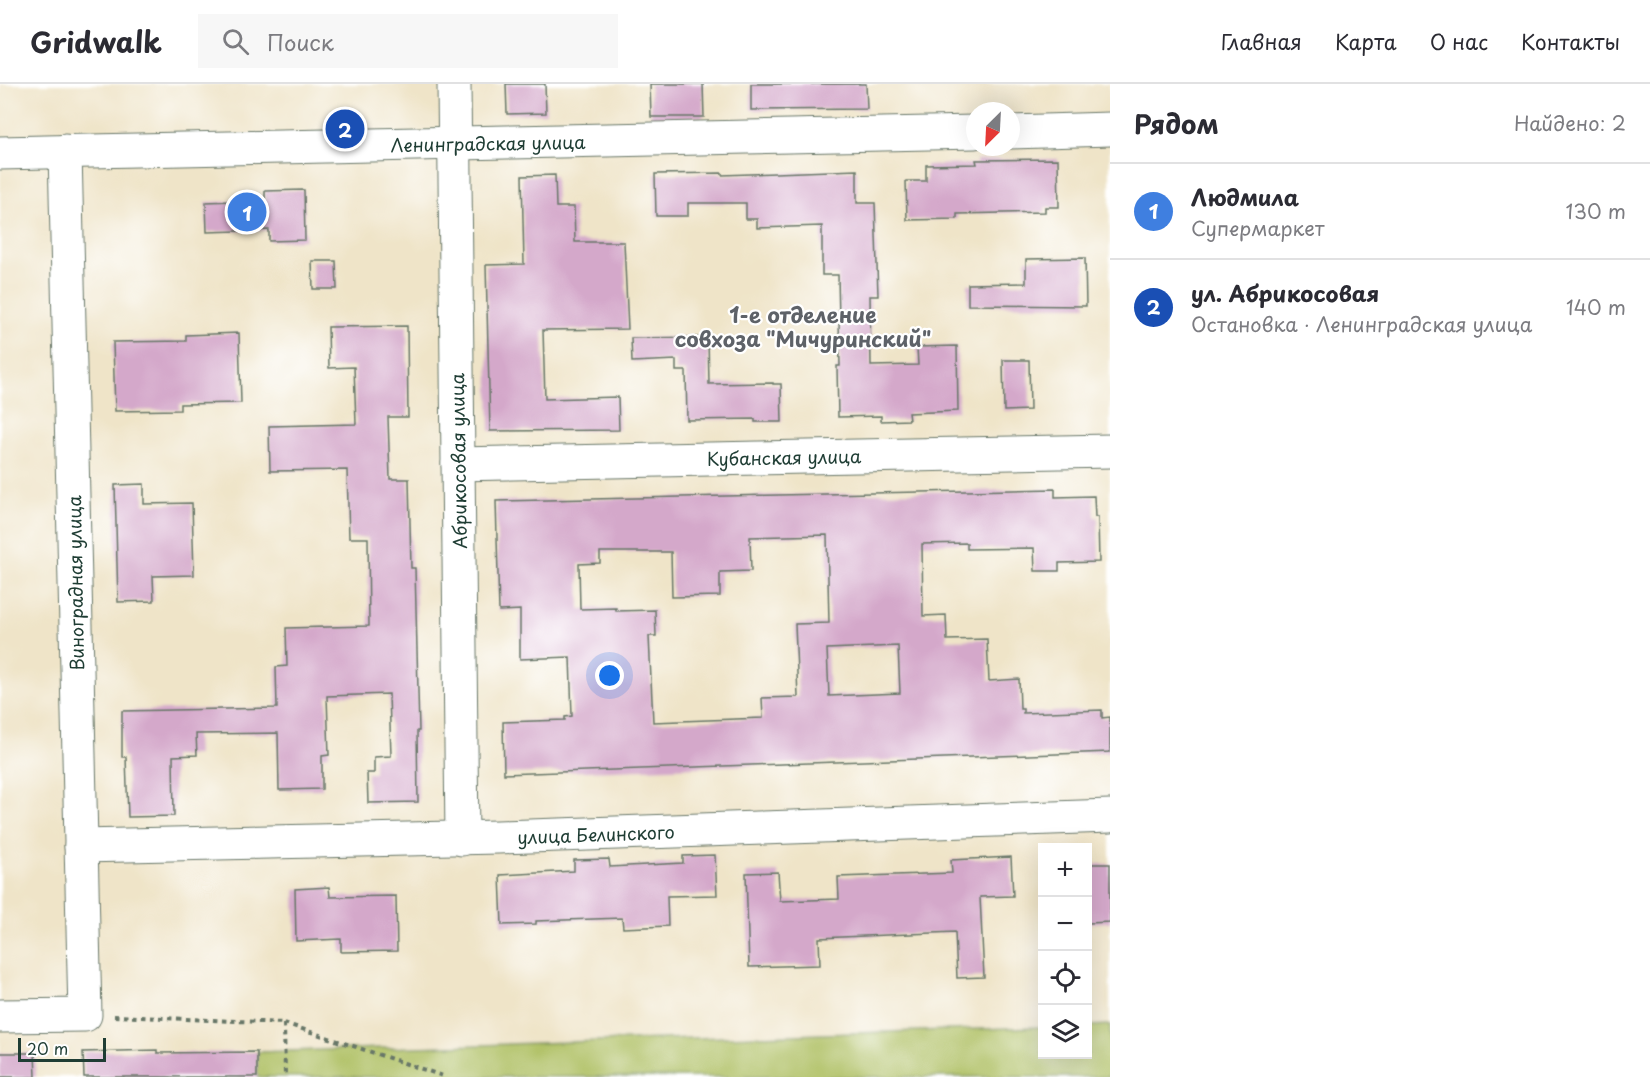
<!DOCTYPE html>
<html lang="ru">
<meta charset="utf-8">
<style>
:root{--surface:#fff;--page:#f7f7f7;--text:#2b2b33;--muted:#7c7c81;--line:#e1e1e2;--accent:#d93025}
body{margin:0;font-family:"Playpen Sans",sans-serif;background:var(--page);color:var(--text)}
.controls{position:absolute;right:18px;bottom:18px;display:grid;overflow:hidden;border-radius:0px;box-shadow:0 6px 24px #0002}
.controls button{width:54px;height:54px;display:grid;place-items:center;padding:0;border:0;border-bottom:2px solid var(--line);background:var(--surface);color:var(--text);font:30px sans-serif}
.compass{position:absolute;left:966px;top:18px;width:54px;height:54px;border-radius:50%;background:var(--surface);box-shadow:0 6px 24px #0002;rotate:204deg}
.scale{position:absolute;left:18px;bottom:15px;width:88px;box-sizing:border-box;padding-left:6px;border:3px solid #1f3d34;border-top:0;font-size:16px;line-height:21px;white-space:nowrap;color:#1f3d34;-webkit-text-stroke:4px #fff;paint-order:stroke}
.you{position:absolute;left:610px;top:592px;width:21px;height:21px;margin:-15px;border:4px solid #fff;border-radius:50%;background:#1a73e8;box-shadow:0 0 0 9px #1a73e833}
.badge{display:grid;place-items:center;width:39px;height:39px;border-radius:50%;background:var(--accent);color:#fff;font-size:20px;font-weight:700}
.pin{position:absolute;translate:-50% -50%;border:3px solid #fff;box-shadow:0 2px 6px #0006}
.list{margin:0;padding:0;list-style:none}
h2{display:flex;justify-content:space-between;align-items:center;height:78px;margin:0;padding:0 24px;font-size:26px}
h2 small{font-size:20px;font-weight:400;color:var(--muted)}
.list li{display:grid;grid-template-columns:39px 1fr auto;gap:18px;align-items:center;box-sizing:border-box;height:96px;padding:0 24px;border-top:2px solid var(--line)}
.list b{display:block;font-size:22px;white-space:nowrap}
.list p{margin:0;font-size:20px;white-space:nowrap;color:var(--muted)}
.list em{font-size:20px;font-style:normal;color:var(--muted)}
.icon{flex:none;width:33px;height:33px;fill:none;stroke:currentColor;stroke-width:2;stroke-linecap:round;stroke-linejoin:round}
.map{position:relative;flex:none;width:1110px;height:993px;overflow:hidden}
header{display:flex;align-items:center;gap:36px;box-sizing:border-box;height:84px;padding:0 30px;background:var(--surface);border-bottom:2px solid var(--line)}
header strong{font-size:28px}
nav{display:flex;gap:33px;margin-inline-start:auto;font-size:21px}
.search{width:420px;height:54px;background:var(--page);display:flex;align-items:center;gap:15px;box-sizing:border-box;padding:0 21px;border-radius:0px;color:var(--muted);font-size:22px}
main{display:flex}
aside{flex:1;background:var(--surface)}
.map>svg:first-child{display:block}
.green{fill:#afc063;stroke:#677e4c;stroke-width:1.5}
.building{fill:#d4a8ca;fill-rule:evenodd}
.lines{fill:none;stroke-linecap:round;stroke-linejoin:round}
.minor-casing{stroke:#687768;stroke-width:35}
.path{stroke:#687768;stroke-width:4;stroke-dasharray:4.5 4.5;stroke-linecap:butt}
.minor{stroke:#fff;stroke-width:33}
.labels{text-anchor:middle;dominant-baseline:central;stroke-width:4.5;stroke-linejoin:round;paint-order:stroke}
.street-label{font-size:18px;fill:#1f3d34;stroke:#fff}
.quarter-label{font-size:21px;font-weight:bold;fill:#5e6268;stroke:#fff}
</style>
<header>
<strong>Gridwalk</strong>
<div class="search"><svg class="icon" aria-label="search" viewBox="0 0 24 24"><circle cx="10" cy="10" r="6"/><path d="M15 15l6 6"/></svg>Поиск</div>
<nav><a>Главная</a><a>Карта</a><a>О нас</a><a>Контакты</a></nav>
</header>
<main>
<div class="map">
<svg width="1110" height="993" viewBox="0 0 1110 993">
<rect width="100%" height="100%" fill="#fff"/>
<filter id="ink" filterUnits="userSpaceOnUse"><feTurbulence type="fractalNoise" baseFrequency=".0167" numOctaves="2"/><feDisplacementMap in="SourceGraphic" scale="12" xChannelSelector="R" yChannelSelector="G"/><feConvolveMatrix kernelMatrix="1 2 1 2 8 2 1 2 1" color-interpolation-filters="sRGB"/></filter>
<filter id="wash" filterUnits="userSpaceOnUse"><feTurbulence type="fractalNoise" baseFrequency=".008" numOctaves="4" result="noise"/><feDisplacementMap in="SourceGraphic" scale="24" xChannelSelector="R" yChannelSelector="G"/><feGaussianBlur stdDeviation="1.35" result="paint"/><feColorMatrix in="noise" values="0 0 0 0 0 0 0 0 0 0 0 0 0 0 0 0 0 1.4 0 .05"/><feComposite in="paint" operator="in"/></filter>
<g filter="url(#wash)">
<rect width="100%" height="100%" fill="#efe4c8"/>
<path class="green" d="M 1110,941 L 1110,993 L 257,993 L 257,968 L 1042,943 L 1042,970 L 1088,970 L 1088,942 Z"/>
<g id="blocks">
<g class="building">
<path d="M 506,0 L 545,0 L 546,29 L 507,30 Z"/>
<path d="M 650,0 L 703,0 L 704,33 L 651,33 Z"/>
<path d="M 751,0 L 866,0 L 867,25 L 751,26 Z"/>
<path d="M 1058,75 L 1059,123 L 1045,123 L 1045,128 L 957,130 L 957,135 L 907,136 L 906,97 L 926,97 L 926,81 L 977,80 L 976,76 Z"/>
<path d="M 857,86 L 857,119 L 875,119 L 878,212 L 870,212 L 871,282 L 918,281 L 917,263 L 957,262 L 958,327 L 908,329 L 909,336 L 881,337 L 881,332 L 838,333 L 837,282 L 840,282 L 838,191 L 822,191 L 822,142 L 757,144 L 757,135 L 746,135 L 746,119 L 688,119 L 688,132 L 656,132 L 655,90 L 722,89 L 722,91 Z"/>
<path d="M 555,91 L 556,123 L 574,123 L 575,158 L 624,158 L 628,245 L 543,246 L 545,315 L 618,313 L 619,346 L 490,347 L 486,181 L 524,180 L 522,92 Z"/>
<path d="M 304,106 L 305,156 L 269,157 L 269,146 L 207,148 L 206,118 L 265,116 L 265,107 Z"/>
<path d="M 1085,174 L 1086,222 L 968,221 L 968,200 L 1026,199 L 1026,175 Z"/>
<path d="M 312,177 L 336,177 L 337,205 L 313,205 Z"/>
<path d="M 407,242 L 408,333 L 388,333 L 390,395 L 409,395 L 411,484 L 415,484 L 419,647 L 417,647 L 418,718 L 368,719 L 367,689 L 374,689 L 374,673 L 391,672 L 389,610 L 327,612 L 329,671 L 322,672 L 322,705 L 279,706 L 278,649 L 196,650 L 197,671 L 173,672 L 174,732 L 128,733 L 126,673 L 122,673 L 122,627 L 277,624 L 276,583 L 287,582 L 286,544 L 369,542 L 368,454 L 349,454 L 347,386 L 270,387 L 269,342 L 356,340 L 354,283 L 329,284 L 328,243 Z"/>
<path d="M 239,249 L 241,319 L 180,320 L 180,326 L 115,327 L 113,258 L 186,257 L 186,251 Z"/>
<path d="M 708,253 L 709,300 L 773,299 L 773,300 L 781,300 L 782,338 L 755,338 L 755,335 L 687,336 L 686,287 L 676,287 L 676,276 L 632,278 L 631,254 Z"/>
<path d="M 1003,276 L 1029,276 L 1030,326 L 1004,327 Z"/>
<path d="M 144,400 L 144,420 L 192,419 L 194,491 L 153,492 L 154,517 L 118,518 L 115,401 Z"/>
<path d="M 1055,405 L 1055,413 L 1094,412 L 1095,433 L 1098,433 L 1099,478 L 1059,479 L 1059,487 L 1035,487 L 1034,464 L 967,465 L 967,459 L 922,460 L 923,532 L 946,531 L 947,556 L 987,555 L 989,597 L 1019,595 L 1020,625 L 1023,625 L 1023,629 L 1102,626 L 1102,634 L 1110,633 L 1110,668 L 504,690 L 503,638 L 565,636 L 565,633 L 572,632 L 570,573 L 520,575 L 520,526 L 499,527 L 496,417 ZM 827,451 L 829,539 L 795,540 L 798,613 L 762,614 L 763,634 L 653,638 L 649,552 L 656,552 L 655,526 L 616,527 L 616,524 L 580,525 L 579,480 L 600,479 L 600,468 L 671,468 L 672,513 L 720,512 L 720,488 L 751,487 L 750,453 ZM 898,562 L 900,609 L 829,612 L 827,565 Z"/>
<path d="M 715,771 L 717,811 L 667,812 L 668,842 L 623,844 L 622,834 L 536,837 L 536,840 L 502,841 L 500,791 L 574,787 L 574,776 L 609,775 L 610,783 L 683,779 L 683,772 Z"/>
<path d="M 1011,773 L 1013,812 L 980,813 L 984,893 L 957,894 L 955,848 L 819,854 L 820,881 L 749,883 L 746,789 L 778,788 L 780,817 L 839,815 L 838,793 L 952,789 L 951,776 Z"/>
<path d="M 1088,780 L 1110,780 L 1110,838 L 1088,839 Z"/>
<path d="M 329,803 L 330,813 L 396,812 L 397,867 L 341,868 L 341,855 L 296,857 L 295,805 Z"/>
<path d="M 157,966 L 157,969 L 257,968 L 257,993 L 84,993 L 83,968 Z"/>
<path d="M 0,969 L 35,969 L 36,993 L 0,993 Z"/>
</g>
</g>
</g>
<g filter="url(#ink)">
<use href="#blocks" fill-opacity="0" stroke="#687768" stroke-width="1.5"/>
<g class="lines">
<g class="minor-casing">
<g id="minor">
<path d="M 454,0 L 462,755"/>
<path d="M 1011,48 L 1110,45"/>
<path d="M 0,69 L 975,48"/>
<path d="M 458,380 L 1110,367"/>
<path d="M 81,762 L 498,753 L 1110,732"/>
<path d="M 0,932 L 85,931 L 65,67"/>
</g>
</g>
<g class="path">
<path d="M 114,932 L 284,939 L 285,993"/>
<path d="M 284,939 L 446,993"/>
</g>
<use href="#minor" class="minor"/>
</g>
</g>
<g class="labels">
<g class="street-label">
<text transform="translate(488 59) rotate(-1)">Ленинградская улица</text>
<text transform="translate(784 373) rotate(-1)">Кубанская улица</text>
<text transform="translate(458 377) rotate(-91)">Абрикосовая улица</text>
<text transform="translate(75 499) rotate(-91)">Виноградная улица</text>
<text transform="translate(596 750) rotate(-2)">улица Белинского</text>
</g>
<g class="quarter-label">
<text x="803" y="230">1-е отделение<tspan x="803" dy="24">совхоза "Мичуринский"</tspan></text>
</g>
</g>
</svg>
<div class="controls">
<button>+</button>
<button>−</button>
<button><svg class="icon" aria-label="locate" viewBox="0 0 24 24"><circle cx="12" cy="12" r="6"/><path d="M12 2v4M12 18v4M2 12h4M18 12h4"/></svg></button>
<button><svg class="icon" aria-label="layers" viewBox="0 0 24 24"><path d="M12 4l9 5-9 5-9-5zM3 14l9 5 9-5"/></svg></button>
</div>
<svg class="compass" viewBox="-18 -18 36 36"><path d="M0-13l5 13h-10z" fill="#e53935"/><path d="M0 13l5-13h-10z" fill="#7c7c81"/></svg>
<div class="scale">20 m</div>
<div class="you"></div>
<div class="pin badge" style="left:247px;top:128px;background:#3f7fe0">1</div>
<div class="pin badge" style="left:345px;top:45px;background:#1a4fb4">2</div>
</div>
<aside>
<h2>Рядом<small>Найдено: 2</small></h2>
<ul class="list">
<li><span class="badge" style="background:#3f7fe0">1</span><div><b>Людмила</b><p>Супермаркет</p></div><em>130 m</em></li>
<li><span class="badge" style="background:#1a4fb4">2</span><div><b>ул. Абрикосовая</b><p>Остановка · Ленинградская улица</p></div><em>140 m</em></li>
</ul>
</aside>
</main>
